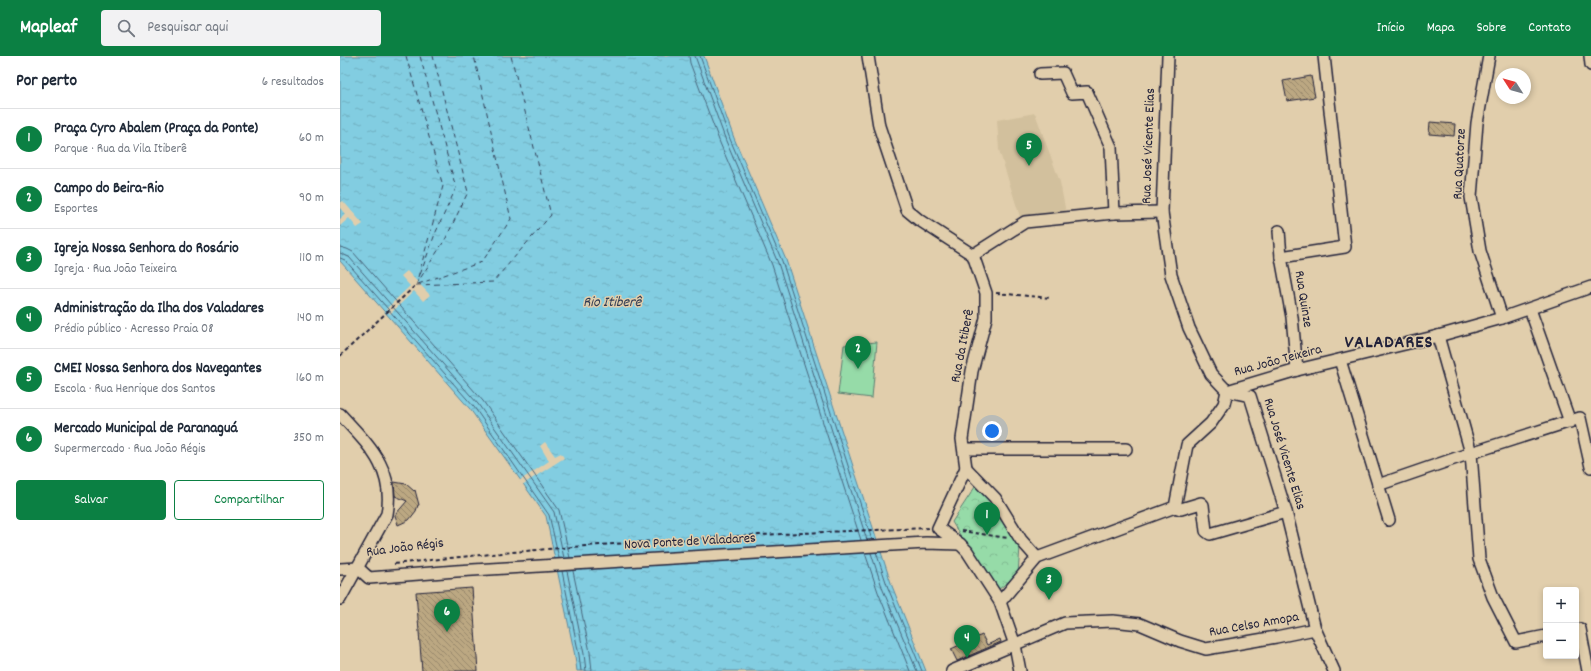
<!DOCTYPE html>
<html lang="pt">
<meta charset="utf-8">
<style>
:root{--surface:#fff;--page:#f2f2f3;--text:#1f2937;--muted:#747a83;--line:#e0e1e3;--accent:#0b8043}
body{margin:0;font-family:Dekko,sans-serif;background:var(--page);color:var(--text)}
.controls{position:absolute;right:12px;bottom:12px;display:grid;overflow:hidden;border-radius:4px;box-shadow:0 2px 6px #0003}
.controls button{width:36px;height:36px;display:grid;place-items:center;padding:0;border:0;border-bottom:1px solid var(--line);background:var(--surface);color:var(--text);font:20px sans-serif}
.compass{position:absolute;left:1155px;top:12px;width:36px;height:36px;border-radius:50%;background:var(--surface);box-shadow:0 2px 6px #0003;rotate:306deg}
.you{position:absolute;left:652px;top:375px;width:14px;height:14px;margin:-10px;border:3px solid #fff;border-radius:50%;background:#1a73e8;box-shadow:0 0 0 6px #1a73e833}
.badge{display:grid;place-items:center;width:26px;height:26px;border-radius:50%;background:var(--accent);color:#fff;font-size:13px;font-weight:700}
.pin{position:absolute;translate:-50% -33px;filter:drop-shadow(0 1px 2px #0008)}
.pin::after{content:'';position:absolute;top:21px;width:14px;height:12px;background:inherit;clip-path:polygon(0 0,100% 0,50% 100%)}
.list{margin:0;padding:0;list-style:none}
h2{display:flex;justify-content:space-between;align-items:center;height:52px;margin:0;padding:0 16px;font-size:17px}
h2 small{font-size:13px;font-weight:400;color:var(--muted)}
.list li{display:grid;grid-template-columns:26px 1fr auto;gap:12px;align-items:center;box-sizing:border-box;height:60px;padding:0 16px;border-top:1px solid var(--line)}
.list b{display:block;font-size:15px;white-space:nowrap}
.list p{margin:0;font-size:13px;white-space:nowrap;color:var(--muted)}
.list em{font-size:13px;font-style:normal;color:var(--muted)}
.actions{display:flex;gap:8px;padding:12px 16px}
.actions a{flex:1;padding:9px 0;border:1px solid var(--accent);border-radius:4px;text-align:center;font-size:14px;color:var(--accent)}
.actions .main{background:var(--accent);color:#fff}
.icon{flex:none;width:22px;height:22px;fill:none;stroke:currentColor;stroke-width:2;stroke-linecap:round;stroke-linejoin:round}
.map{position:relative;flex:none;width:1251px;height:615px;overflow:hidden}
header{display:flex;align-items:center;gap:24px;box-sizing:border-box;height:56px;padding:0 20px;background:var(--accent);color:#fff}
header strong{font-size:19px}
nav{display:flex;gap:22px;margin-inline-start:auto;font-size:14px}
.search{width:280px;height:36px;background:var(--page);display:flex;align-items:center;gap:10px;box-sizing:border-box;padding:0 14px;border-radius:4px;color:var(--muted);font-size:15px}
main{display:flex}
aside{flex:1;background:var(--surface)}
.map>svg:first-child{display:block}
.built{fill:#d2c09d}
.grass{fill:#96dba8;stroke:#5c7e72}
.forest{fill:url(#forest-crowns);stroke:#5c7e72}
.water{fill:url(#water-ripples);stroke:#5c899f}
.pier{fill:#e1ceac}
.lines{fill:none;stroke-linecap:round;stroke-linejoin:round}
.shore{stroke:#48667d;stroke-width:1}
.ferry{stroke:#303c54;stroke-width:1;stroke-dasharray:5 4;stroke-linecap:butt}
.building{fill:url(#building-back-hatch);stroke:#22223b}
.minor-casing{stroke:#22223b;stroke-width:14}
.path{stroke:#22223b;stroke-width:2;stroke-dasharray:4 3;stroke-linecap:butt}
.minor{stroke:#e1ceac;stroke-width:11}
.labels{text-anchor:middle;dominant-baseline:central;stroke-width:3;stroke-linejoin:round;paint-order:stroke}
.street-label{font-size:14px;fill:#22223b;stroke:#e1ceac}
.water-label{font-size:15px;font-style:italic;fill:#303c54;stroke:#e1ceac}
.district-label{font-size:18px;font-weight:bold;letter-spacing:1px;fill:#22223b;stroke:#e1ceac}
</style>
<header>
<strong>Mapleaf</strong>
<div class="search"><svg class="icon" aria-label="search" viewBox="0 0 24 24"><circle cx="10" cy="10" r="6"/><path d="M15 15l6 6"/></svg>Pesquisar aqui</div>
<nav><a>Início</a><a>Mapa</a><a>Sobre</a><a>Contato</a></nav>
</header>
<main>
<aside>
<h2>Por perto<small>6 resultados</small></h2>
<ul class="list">
<li><span class="badge">1</span><div><b>Praça Cyro Abalem (Praça da Ponte)</b><p>Parque · Rua da Vila Itiberê</p></div><em>60 m</em></li>
<li><span class="badge">2</span><div><b>Campo do Beira-Rio</b><p>Esportes</p></div><em>90 m</em></li>
<li><span class="badge">3</span><div><b>Igreja Nossa Senhora do Rosário</b><p>Igreja · Rua João Teixeira</p></div><em>110 m</em></li>
<li><span class="badge">4</span><div><b>Administração da Ilha dos Valadares</b><p>Prédio público · Acresso Praia 08</p></div><em>140 m</em></li>
<li><span class="badge">5</span><div><b>CMEI Nossa Senhora dos Navegantes</b><p>Escola · Rua Henrique dos Santos</p></div><em>160 m</em></li>
<li><span class="badge">6</span><div><b>Mercado Municipal de Paranaguá</b><p>Supermercado · Rua João Régis</p></div><em>350 m</em></li>
</ul>
<div class="actions"><a class="main">Salvar</a><a>Compartilhar</a></div>
</aside>
<div class="map">
<svg width="1251" height="615" viewBox="0 0 1251 615">
<defs>
<pattern id="forest-crowns" width="20" height="18" patternUnits="userSpaceOnUse"><rect width="20" height="18" fill="#96dba8"/><path d="M2 6a3 3 0 1 1 6 0M12 15a3 3 0 1 1 6 0" fill="none" stroke="#81bc92"/></pattern>
<pattern id="water-ripples" width="26" height="14" patternUnits="userSpaceOnUse"><rect width="26" height="14" fill="#82cde1"/><path d="M2 4q2-2 4 0t4 0M15 11q2-2 4 0t4 0" fill="none" stroke="#70b0c2"/></pattern>
<pattern id="building-back-hatch" width="6" height="6" patternUnits="userSpaceOnUse"><rect width="6" height="6" fill="#bca882"/><path d="M-1 5l2 2M0 0l6 6M5-1l2 2" fill="none" stroke="#98886c"/></pattern>
</defs>
<rect width="100%" height="100%" fill="#e1ceac"/>
<filter id="ink" filterUnits="userSpaceOnUse"><feTurbulence type="fractalNoise" baseFrequency=".025" numOctaves="2"/><feDisplacementMap in="SourceGraphic" scale="8" xChannelSelector="R" yChannelSelector="G"/><feConvolveMatrix kernelMatrix="1 2 1 2 8 2 1 2 1" color-interpolation-filters="sRGB"/></filter>
<g filter="url(#ink)">
<path class="built" d="M 695,57 L 720,126 L 726,157 L 680,161 L 659,94 L 657,64 Z"/>
<path class="grass" d="M 537,286 L 532,342 L 498,338 L 504,289 Z"/>
<path class="forest" d="M 635,431 L 645,434 L 680,491 L 678,518 L 659,533 L 644,518 L 612,466 Z"/>
<path class="water" d="M 0,0 L 364,0 L 394,82 L 446,204 L 552,530 L 586,615 L 237,615 L 235,600 L 206,460 L 130,353 L 0,205 Z"/>
<g class="pier">
<path d="M 3,145 L 23,168 L 17,172 L 9,162 L 0,170 L 0,163 L 5,158 L 0,152 L 0,147 Z"/>
<path d="M 67,215 L 90,239 L 83,245 L 74,235 L 50,258 L 46,253 L 70,230 L 61,220 Z"/>
<path d="M 205,386 L 215,400 L 221,397 L 224,402 L 182,429 L 179,425 L 209,405 L 200,390 Z"/>
</g>
<g class="lines">
<g class="shore">
<path d="M 349,0 L 350,7 L 380,87 L 432,209 L 521,484"/>
<path d="M 355,0 L 386,85 L 438,207 L 527,484"/>
<path d="M 360,0 L 390,83 L 442,205 L 532,484"/>
<path d="M 0,191 L 7,193 L 13,196 L 143,345 L 219,454 L 230,502"/>
<path d="M 0,197 L 9,201 L 138,348 L 214,456 L 224,502"/>
<path d="M 0,202 L 5,204 L 134,351 L 209,459 L 219,502"/>
<path d="M 536,496 L 548,532 L 582,615"/>
<path d="M 525,497 L 538,536 L 570,615"/>
<path d="M 531,497 L 543,534 L 577,615"/>
<path d="M 222,515 L 239,599 L 241,615"/>
<path d="M 227,515 L 244,598 L 246,615"/>
<path d="M 233,515 L 250,596 L 252,615"/>
</g>
<g class="ferry">
<path d="M 66,0 L 103,130 L 78,221"/>
<path d="M 77,227 L 95,178 L 116,132 L 80,0"/>
<path d="M 78,228 L 142,206 L 171,163 L 134,0"/>
<path d="M 76,229 L 153,226 L 211,159 L 171,0"/>
<path d="M 76,229 L 106,182 L 128,136 L 93,0"/>
</g>
</g>
<g class="building">
<path d="M 971,20 L 975,41 L 947,45 L 943,25 Z"/>
<path d="M 1090,66 L 1115,68 L 1114,80 L 1089,78 Z"/>
<path d="M 54,426 L 66,428 L 74,435 L 75,434 L 79,449 L 78,449 L 76,455 L 69,464 L 58,469 L 55,459 L 67,445 L 55,440 Z"/>
<path d="M 132,532 L 138,615 L 82,615 L 76,536 Z"/>
<path d="M 642,579 L 647,589 L 660,583 L 661,586 L 617,605 L 611,593 Z"/>
</g>
<g class="lines">
<g class="minor-casing">
<g id="minor">
<path d="M 528,0 L 539,70 L 567,154 L 579,164 L 633,199 L 646,237 L 646,262 L 632,315 L 622,383 L 626,412"/>
<path d="M 828,0 L 822,156 L 831,219 L 849,272 L 871,318 L 887,335 L 910,340 L 946,456 L 975,573 L 994,615"/>
<path d="M 1149,0 L 1137,67 L 1131,141 L 1140,195 L 1162,262"/>
<path d="M 1250,0 L 1251,9"/>
<path d="M 700,18 L 723,17 L 732,37 L 747,36 L 771,91 L 774,157"/>
<path d="M 939,175 L 941,201 L 952,261 L 957,314"/>
<path d="M 633,199 L 685,166 L 774,157 L 822,156"/>
<path d="M 941,201 L 1005,191 L 984,0"/>
<path d="M 1190,253 L 1230,366"/>
<path d="M 1098,280 L 1131,397 L 1139,503 L 1153,541 L 1176,586 L 1206,580"/>
<path d="M 1000,304 L 1049,464"/>
<path d="M 0,358 C 28,389 55,412 47,458 L 0,543"/>
<path d="M 624,393 L 786,393"/>
<path d="M 626,412 L 598,472 L 620,488 L 627,495 L 660,546 L 675,589 L 680,615"/>
<path d="M 626,412 L 655,442 L 681,484 L 697,502"/>
<path d="M 1038,429 L 1131,397 L 1240,362 L 1251,411"/>
<path d="M 835,451 L 841,453 L 861,447 L 863,449 L 866,475 L 870,478 L 946,456"/>
<path d="M 0,513 L 18,512 L 29,522 L 116,515 L 586,487 L 620,488"/>
<path d="M 660,546 L 697,502 L 835,451 L 847,389 L 871,367 L 884,348 L 887,335 L 957,314 L 1098,280 L 1162,262 L 1251,231"/>
<path d="M 1236,574 L 1240,573 L 1248,615"/>
<path d="M 612,615 L 725,567 L 773,565 L 800,568 L 840,585 L 866,593 L 936,581 L 975,573"/>
</g>
</g>
<g class="path">
<path d="M 656,237 L 711,242"/>
<path d="M 0,300 L 76,229"/>
<path d="M 621,475 L 668,482"/>
<path d="M 54,508 C 232,488 410,478 589,472"/>
</g>
<use href="#minor" class="minor"/>
</g>
</g>
<g class="labels">
<g class="street-label">
<text transform="translate(809 90) rotate(-88)">Rua José Vicente Elias</text>
<text transform="translate(1120 108) rotate(-87)">Rua Quatorze</text>
<text transform="translate(963 243) rotate(81)">Rua Quinze</text>
<text transform="translate(623 290) rotate(-79)">Rua da Itiberê</text>
<text transform="translate(938 305) rotate(-15)">Rua João Teixeira</text>
<text transform="translate(944 398) rotate(73)">Rua José Vicente Elias</text>
<text transform="translate(350 486) rotate(-3)">Nova Ponte de Valadares</text>
<text transform="translate(65 492) rotate(-7)">Rua João Régis</text>
<text transform="translate(914 569) rotate(-10)">Rua Celso Amopa</text>
</g>
<g class="water-label">
<text x="272" y="247">Rio Itiberê</text>
</g>
<g class="district-label">
<text x="1049" y="287">VALADARES</text>
</g>
</g>
</svg>
<div class="controls">
<button>+</button>
<button>−</button>
</div>
<svg class="compass" viewBox="-18 -18 36 36"><path d="M0-13l5 13h-10z" fill="#e53935"/><path d="M0 13l5-13h-10z" fill="#747a83"/></svg>
<div class="you"></div>
<div class="pin badge" style="left:647px;top:479px">1</div>
<div class="pin badge" style="left:518px;top:313px">2</div>
<div class="pin badge" style="left:709px;top:544px">3</div>
<div class="pin badge" style="left:627px;top:602px">4</div>
<div class="pin badge" style="left:689px;top:110px">5</div>
<div class="pin badge" style="left:107px;top:576px">6</div>
</div>
</main>
